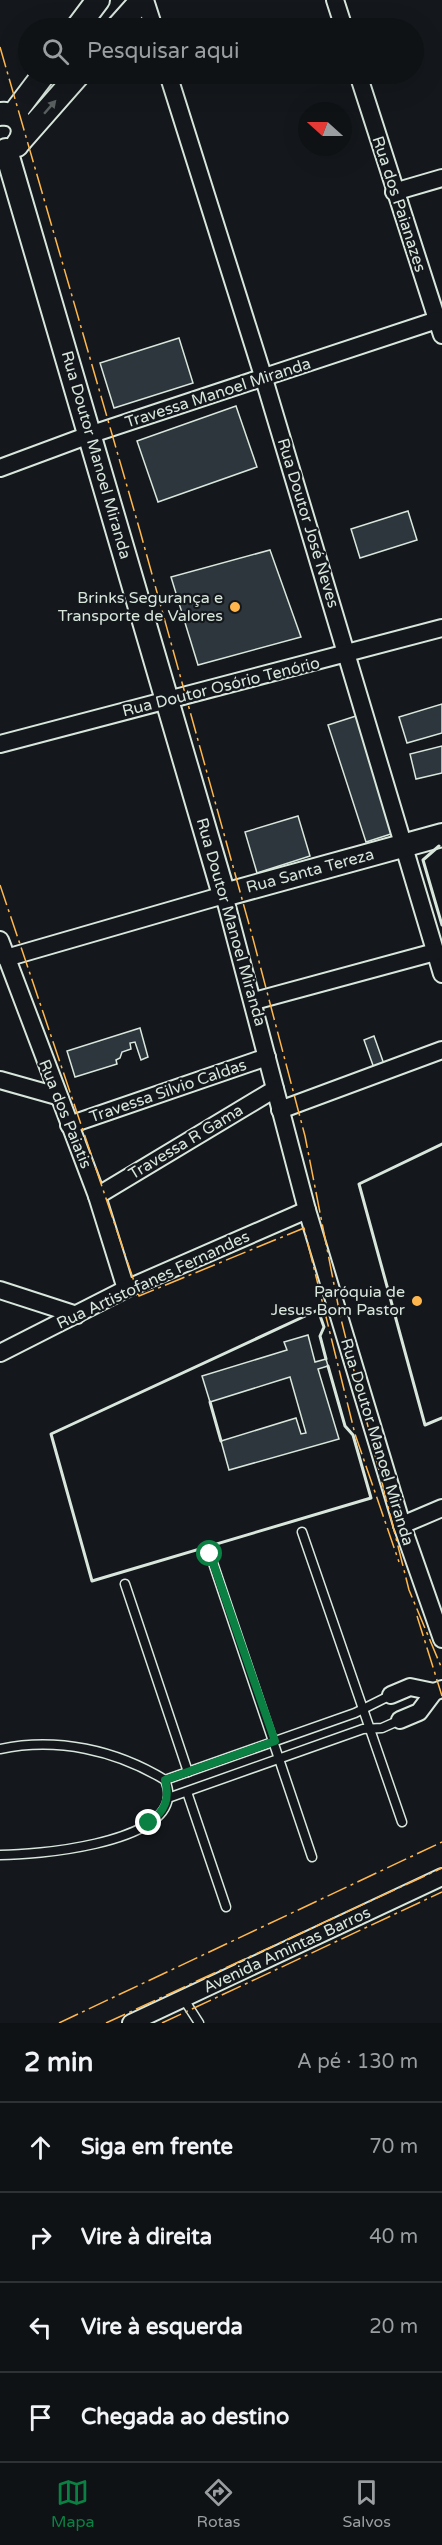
<!DOCTYPE html>
<html lang="pt">
<meta charset="utf-8">
<style>
:root{--surface:#0f1215;--page:#181b1e;--text:#f1f3f6;--muted:#9b9ea0;--line:#2f3234;--accent:#0b8043}
body{margin:0;font-family:"Varela Round",sans-serif;background:var(--page);color:var(--text)}
.compass{position:absolute;left:298px;top:102px;width:54px;height:54px;border-radius:50%;background:var(--surface);box-shadow:0 6px 24px #0002;rotate:291deg}
.stop{position:absolute;width:18px;height:18px;margin:-14px;border:4px solid #0b8043;border-radius:50%;background:#fff}
.stop.end{background:#0b8043;border-color:#fff;box-shadow:0 2px 6px #0008}
.list{margin:0;padding:0;list-style:none}
h2{display:flex;justify-content:space-between;align-items:center;height:78px;margin:0;padding:0 24px;font-size:26px}
h2 small{font-size:20px;font-weight:400;color:var(--muted)}
.list li{display:grid;grid-template-columns:39px 1fr auto;gap:18px;align-items:center;box-sizing:border-box;height:90px;padding:0 24px;border-top:2px solid var(--line)}
.list b{display:block;font-size:22px;white-space:nowrap}
.list em{font-size:20px;font-style:normal;color:var(--muted)}
.icon{flex:none;width:33px;height:33px;fill:none;stroke:currentColor;stroke-width:2;stroke-linecap:round;stroke-linejoin:round}
.map{position:relative;flex:none;width:442px;height:2023px;overflow:hidden}
.search{position:absolute;background:var(--surface);box-shadow:0 6px 24px #0002;left:18px;right:18px;top:18px;height:66px;display:flex;align-items:center;gap:15px;box-sizing:border-box;padding:0 21px;border-radius:33px;color:var(--muted);font-size:22px}
.sheet{height:438px;background:var(--surface)}
nav{display:flex;justify-content:space-around;align-items:center;box-sizing:border-box;height:84px;border-top:2px solid var(--line);background:var(--surface);font-size:16px;color:var(--muted)}
nav a{display:grid;justify-items:center;gap:3px}
nav .on{color:var(--accent)}
.map>svg:first-child{display:block}
.building{fill:#2c363c;stroke:#d8e6dc;stroke-width:1.5}
.lines{fill:none;stroke-linecap:round;stroke-linejoin:round}
.lane-casing{stroke:#d8e6dc;stroke-width:11}
.street-casing{stroke:#d8e6dc;stroke-width:20}
.secondary-casing{stroke:#d8e6dc;stroke-width:26}
.lane{stroke:#14181c;stroke-width:8}
.street{stroke:#14181c;stroke-width:16}
.secondary{stroke:#14181c;stroke-width:22}
.wall{stroke:#d8e6dc;stroke-width:3}
.power{stroke:#ffb74d;stroke-width:1.5;stroke-dasharray:21 4.5 3 4.5;stroke-linecap:butt}
.oneway{fill:#59605f}
.route{stroke:#0b8043;stroke-width:8}
.poi-dot{fill:#ffb74d;stroke:#14181c;stroke-width:2}
.labels{text-anchor:middle;dominant-baseline:central;stroke-width:4.5;stroke-linejoin:round;paint-order:stroke}
.street-label{font-size:16px;fill:#d8e6dc;stroke:#14181c}
.poi-label{font-size:16px;fill:#d8e6dc;stroke:#14181c;text-anchor:end}
</style>
<div class="map">
<svg width="442" height="2023" viewBox="0 0 442 2023">
<rect width="100%" height="100%" fill="#14181c"/>
<g class="building">
<path d="M 179,338 L 193,383 L 114,408 L 100,363 Z"/>
<path d="M 236,406 L 257,467 L 158,502 L 137,441 Z"/>
<path d="M 408,511 L 417,540 L 360,558 L 351,529 Z"/>
<path d="M 270,550 L 301,637 L 198,665 L 171,577 Z"/>
<path d="M 442,704 L 442,733 L 407,743 L 399,717 Z"/>
<path d="M 356,716 L 394,833 L 366,842 L 328,725 Z"/>
<path d="M 442,746 L 442,773 L 416,779 L 410,754 Z"/>
<path d="M 298,816 L 310,856 L 257,873 L 245,832 Z"/>
<path d="M 140,1028 L 148,1057 L 141,1060 L 135,1042 L 130,1043 L 131,1049 L 122,1052 L 120,1058 L 116,1060 L 117,1064 L 75,1077 L 67,1051 Z"/>
<path d="M 374,1036 L 385,1067 L 375,1071 L 364,1040 Z"/>
<path d="M 308,1335 L 315,1362 L 326,1359 L 328,1366 L 318,1369 L 339,1439 L 229,1470 L 221,1441 L 296,1418 L 301,1434 L 306,1433 L 290,1377 L 210,1402 L 202,1376 L 287,1350 L 284,1342 Z"/>
</g>
<g class="lines">
<g class="lane-casing">
<g id="lane">
<path d="M 302,1532 L 402,1822"/>
<path d="M 210,1554 L 312,1857"/>
<path d="M 125,1584 L 188,1772"/>
<path d="M 0,1749 C 57,1737 116,1750 165,1780 C 167,1785 169,1792 168,1798 C 162,1844 36,1855 0,1855"/>
<path d="M 165,1780 L 355,1713 L 391,1695"/>
<path d="M 187,1792 L 226,1907"/>
<path d="M 168,1798 L 363,1729 L 382,1728 L 400,1720"/>
<path d="M 183,1998 L 199,2023"/>
</g>
</g>
<g class="street-casing">
<g id="street">
<path d="M 145,0 L 154,28"/>
<path d="M 335,0 L 344,28"/>
<path d="M 168,74 L 264,379 L 442,974"/>
<path d="M 358,74 L 442,335"/>
<path d="M 394,192 L 442,178"/>
<path d="M 0,468 L 89,435 L 437,320"/>
<path d="M 0,744 L 442,628"/>
<path d="M 0,940 L 97,1196 L 126,1289"/>
<path d="M 6,958 L 224,895 L 307,1210 L 402,1525 L 442,1639"/>
<path d="M 254,1001 L 435,952"/>
<path d="M 0,1080 L 57,1096"/>
<path d="M 280,1110 L 442,1050"/>
<path d="M 69,1125 L 267,1057"/>
<path d="M 97,1196 L 275,1089"/>
<path d="M 0,1290 L 77,1315"/>
<path d="M 0,1353 L 126,1289 L 307,1210"/>
<path d="M 402,1525 L 442,1508"/>
<path d="M 391,1695 L 410,1687 L 434,1692"/>
<path d="M 400,1720 L 419,1712 L 434,1692 L 442,1689"/>
<path d="M 131,2023 L 442,1877"/>
</g>
</g>
<g class="secondary-casing">
<g id="secondary">
<path d="M 77,28 L 98,0"/>
<path d="M 117,28 L 142,0"/>
<path d="M 0,114 C 19,111 30,130 17,145"/>
<path d="M 13,115 L 44,74"/>
<path d="M 21,140 L 79,74"/>
<path d="M 6,150 L 224,895 L 442,835"/>
</g>
</g>
<use href="#lane" class="lane"/>
<use href="#street" class="street"/>
<use href="#secondary" class="secondary"/>
<g class="wall">
<path d="M 439,846 L 423,860 L 442,925"/>
<path d="M 442,1144 L 359,1184 L 425,1425 L 442,1418"/>
<path d="M 326,1359 L 320,1336 L 324,1327 L 318,1310 L 51,1434 L 92,1581 L 371,1498 L 353,1435 L 345,1426 L 328,1366"/>
<path d="M 210,1402 L 221,1441"/>
</g>
<g class="power">
<path d="M 0,47 L 140,531 L 252,935 L 305,1136 L 340,1315 L 409,1590 L 442,1669"/>
<path d="M 0,885 L 139,1296 L 304,1228 L 355,1434 L 399,1562"/>
<path d="M 417,1616 L 442,1696"/>
<path d="M 59,2023 L 442,1842"/>
<path d="M 106,2023 L 442,1868"/>
<path d="M 162,2023 L 442,1892"/>
</g>
</g>
<defs><path id="oneway-solid" d="M-6-.8H1V-3.2L6.5 0L1 3.2V.8H-6Z" transform="scale(1.5)"/></defs>
<use class="oneway" href="#oneway-solid" transform="translate(50 107) rotate(-49)"/>
<g class="lines">
<path class="route" d="M 149,1823 C 165,1811 170,1799 165,1780 L 275,1741 L 210,1554"/>
</g>
<g class="poi-dot">
<circle cx="235" cy="607" r="6"/>
<circle cx="417" cy="1301" r="6"/>
</g>
<g class="labels">
<g class="street-label">
<text transform="translate(399 204) rotate(72)">Rua dos Paianazes</text>
<text transform="translate(218 393) rotate(-18)">Travessa Manoel Miranda</text>
<text transform="translate(96 455) rotate(74)">Rua Doutor Manoel Miranda</text>
<text transform="translate(308 523) rotate(73)">Rua Doutor José Neves</text>
<text transform="translate(221 687) rotate(-14)">Rua Doutor Osório Tenório</text>
<text transform="translate(310 871) rotate(-15)">Rua Santa Tereza</text>
<text transform="translate(231 922) rotate(74)">Rua Doutor Manoel Miranda</text>
<text transform="translate(168 1091) rotate(-19)">Travessa Silvio Caldas</text>
<text transform="translate(65 1114) rotate(68)">Rua dos Paiatis</text>
<text transform="translate(186 1142) rotate(-31)">Travessa R Gama</text>
<text transform="translate(153 1280) rotate(-25)">Rua Artistofanes Fernandes</text>
<text transform="translate(377 1442) rotate(73)">Rua Doutor Manoel Miranda</text>
<text transform="translate(287 1950) rotate(-25)">Avenida Amintas Barros</text>
</g>
<g class="poi-label">
<text x="223" y="598">Brinks Segurança e<tspan x="223" dy="18">Transporte de Valores</tspan></text>
<text x="405" y="1292">Paróquia de<tspan x="405" dy="18">Jesus Bom Pastor</tspan></text>
</g>
</g>
</svg>
<svg class="compass" viewBox="-18 -18 36 36"><path d="M0-13l5 13h-10z" fill="#e53935"/><path d="M0 13l5-13h-10z" fill="#9b9ea0"/></svg>
<div class="stop" style="left:210px;top:1554px"></div>
<div class="stop end" style="left:149px;top:1823px"></div>
<div class="search"><svg class="icon" aria-label="search" viewBox="0 0 24 24"><circle cx="10" cy="10" r="6"/><path d="M15 15l6 6"/></svg>Pesquisar aqui</div>
</div>
<section class="sheet">
<h2>2 min<small>A pé · 130 m</small></h2>
<ul class="list">
<li><svg class="icon" aria-label="ahead" viewBox="0 0 24 24"><path d="M12 20V5M6 11l6-6 6 6"/></svg><div><b>Siga em frente</b></div><em>70 m</em></li>
<li><svg class="icon" aria-label="right" viewBox="0 0 24 24"><path d="M7 20v-9h11M14 6l5 5-5 5"/></svg><div><b>Vire à direita</b></div><em>40 m</em></li>
<li><svg class="icon" aria-label="left" viewBox="0 0 24 24"><path d="M17 20v-9H6M10 6l-5 5 5 5"/></svg><div><b>Vire à esquerda</b></div><em>20 m</em></li>
<li><svg class="icon" aria-label="arrive" viewBox="0 0 24 24"><path d="M6 21V4h12l-3 4 3 4H6"/></svg><div><b>Chegada ao destino</b></div></li>
</ul>
</section>
<nav>
<a class="on"><svg class="icon" aria-label="map" viewBox="0 0 24 24"><path d="M3 6l6-2 6 2 6-2v14l-6 2-6-2-6 2zM9 4v14M15 6v14"/></svg>Mapa</a>
<a><svg class="icon" aria-label="directions" viewBox="0 0 24 24"><path d="M12 3l9 9-9 9-9-9zM9 14v-3h6M13 9l2 2-2 2"/></svg>Rotas</a>
<a><svg class="icon" aria-label="saved" viewBox="0 0 24 24"><path d="M7 4h10v16l-5-4-5 4z"/></svg>Salvos</a>
</nav>
